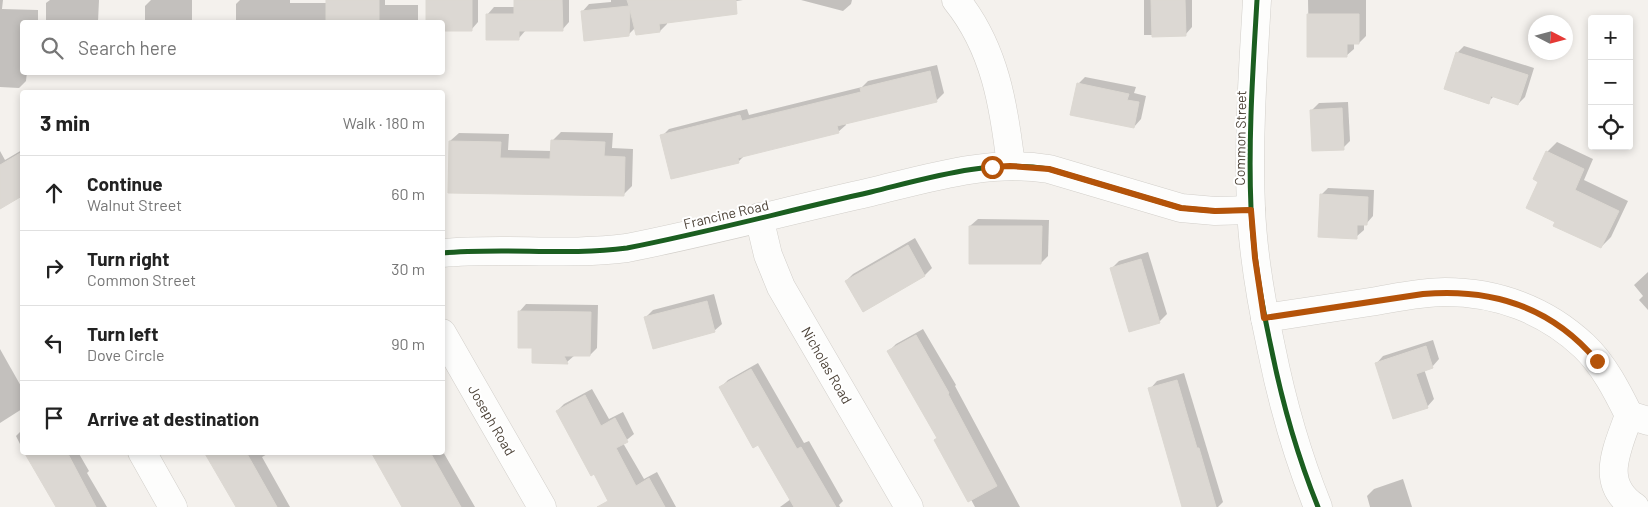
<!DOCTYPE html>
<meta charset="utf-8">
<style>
:root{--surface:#fff;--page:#f2f2f2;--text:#222;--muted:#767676;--line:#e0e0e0}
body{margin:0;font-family:Barlow,sans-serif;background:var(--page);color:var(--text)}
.controls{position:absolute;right:15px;top:15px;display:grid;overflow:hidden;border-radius:5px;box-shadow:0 2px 8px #0003}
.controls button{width:45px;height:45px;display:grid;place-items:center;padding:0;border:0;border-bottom:1px solid var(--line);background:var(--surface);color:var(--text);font:25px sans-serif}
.compass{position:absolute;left:1528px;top:15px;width:45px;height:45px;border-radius:50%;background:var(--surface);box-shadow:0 2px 8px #0003;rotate:96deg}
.stop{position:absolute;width:15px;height:15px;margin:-11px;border:4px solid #b45309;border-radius:50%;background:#fff}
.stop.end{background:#b45309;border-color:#fff;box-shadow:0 1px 5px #0008}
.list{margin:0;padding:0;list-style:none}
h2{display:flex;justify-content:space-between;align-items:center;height:65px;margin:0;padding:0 20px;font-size:21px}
h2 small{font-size:16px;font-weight:400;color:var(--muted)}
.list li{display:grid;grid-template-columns:32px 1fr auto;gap:15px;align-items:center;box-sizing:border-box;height:75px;padding:0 20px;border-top:1px solid var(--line)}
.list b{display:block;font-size:19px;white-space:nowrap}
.list p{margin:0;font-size:16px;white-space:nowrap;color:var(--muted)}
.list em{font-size:16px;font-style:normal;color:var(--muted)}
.icon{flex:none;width:28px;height:28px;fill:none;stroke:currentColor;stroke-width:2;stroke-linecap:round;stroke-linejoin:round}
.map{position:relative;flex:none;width:1648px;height:507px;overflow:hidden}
.search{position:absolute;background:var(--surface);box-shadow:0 2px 8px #0003;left:20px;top:20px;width:425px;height:55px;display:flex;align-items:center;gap:12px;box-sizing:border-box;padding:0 18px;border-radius:5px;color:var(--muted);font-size:19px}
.panel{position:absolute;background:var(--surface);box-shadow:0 2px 8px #0003;left:20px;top:90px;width:425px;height:365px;border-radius:5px}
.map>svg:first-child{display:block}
.shadow{fill:#0003}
.building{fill:#dcd8d3;stroke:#dcd8d2}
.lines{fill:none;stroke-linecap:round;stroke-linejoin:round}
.minor-casing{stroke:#d2cfca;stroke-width:29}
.minor{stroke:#fdfdfc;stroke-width:28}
.cycleway-casing{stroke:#fff;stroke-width:8}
.cycleway{stroke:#1b5e20;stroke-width:5}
.route{stroke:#b45309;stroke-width:6}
.labels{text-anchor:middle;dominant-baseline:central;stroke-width:4;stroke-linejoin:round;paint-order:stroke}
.street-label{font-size:14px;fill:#4c4237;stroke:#fff}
</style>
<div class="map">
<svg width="1648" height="507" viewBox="0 0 1648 507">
<rect width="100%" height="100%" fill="#f4f1ed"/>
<g class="shadow">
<path d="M 0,0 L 3,0 L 2,9 L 38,10 L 38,22 L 22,22 L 22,72 L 27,72 L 26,81 L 19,88 L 0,87 Z"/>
<path d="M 50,0 L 99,0 L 98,22 L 46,22 L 46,3 Z"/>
<path d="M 151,0 L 192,0 L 192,22 L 145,22 L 145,6 Z"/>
<path d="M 240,0 L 290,0 L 290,3 L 328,3 L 329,0 L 385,0 L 385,5 L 418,5 L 418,22 L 236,22 L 236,4 Z"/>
<path d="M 427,0 L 478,0 L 478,22 L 471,30 L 442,22 L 427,22 Z"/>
<path d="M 515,0 L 569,0 L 569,22 L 562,30 L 526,30 L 519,38 L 487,15 L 494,7 L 516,7 Z"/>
<path d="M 611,0 L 743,0 L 717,4 L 667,22 L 667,24 L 660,31 L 635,28 L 628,35 L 582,12 L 589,4 L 611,2 Z"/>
<path d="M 801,0 L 852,0 L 851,4 L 843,11 Z"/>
<path d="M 1144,0 L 1192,0 L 1192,27 L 1185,35 L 1144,35 Z"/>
<path d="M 1308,0 L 1366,0 L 1366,36 L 1359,43 L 1354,43 L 1354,49 L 1346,56 L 1309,56 Z"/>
<path d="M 1464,46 L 1534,68 L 1525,97 L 1518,104 L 1494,96 L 1488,102 L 1457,53 Z"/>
<path d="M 937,65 L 944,93 L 936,101 L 845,123 L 846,125 L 838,132 L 745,155 L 738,162 L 662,136 L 669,129 L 747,109 L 749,115 L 862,87 L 868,81 Z"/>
<path d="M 1085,77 L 1136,87 L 1134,93 L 1146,96 L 1141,119 L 1134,127 L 1078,84 Z"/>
<path d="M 1348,102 L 1350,141 L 1343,148 L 1311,111 L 1319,103 Z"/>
<path d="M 561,132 L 613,133 L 612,148 L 633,149 L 632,186 L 623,195 L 449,192 L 450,141 L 459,133 L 509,134 L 508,150 L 552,151 L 552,141 Z"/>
<path d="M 1557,142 L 1593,159 L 1584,180 L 1628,201 L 1611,237 L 1601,247 L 1557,221 L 1540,181 L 1547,152 Z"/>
<path d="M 22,150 L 22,194 L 0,208 L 0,151 L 5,160 Z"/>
<path d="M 1328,188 L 1374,190 L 1373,216 L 1366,224 L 1364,223 L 1364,230 L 1356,237 L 1321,195 Z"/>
<path d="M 978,219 L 1049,220 L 1048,256 L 1041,263 L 970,226 Z"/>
<path d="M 915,238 L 932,268 L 925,275 L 863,310 L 846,281 L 853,274 Z"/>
<path d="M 1148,252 L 1167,314 L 1159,322 L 1112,268 L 1119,261 Z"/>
<path d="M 1648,272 L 1648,310 L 1639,300 L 1643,296 L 1634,285 Z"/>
<path d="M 714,294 L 722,324 L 714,331 L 646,317 L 653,310 Z"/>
<path d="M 526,304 L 598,305 L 597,348 L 590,355 L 575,355 L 567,362 L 533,362 L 533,347 L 519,312 Z"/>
<path d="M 923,329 L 956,385 L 955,386 L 1020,507 L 975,507 L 938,438 L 889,351 L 896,344 Z"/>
<path d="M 1433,340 L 1439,359 L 1432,367 L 1424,369 L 1434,399 L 1427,407 L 1376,364 L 1383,356 Z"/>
<path d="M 0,349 L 22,388 L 22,409 L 0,423 Z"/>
<path d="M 758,363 L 804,443 L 809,441 L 843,501 L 839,505 L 840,507 L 780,507 L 791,499 L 759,443 L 721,387 L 728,380 Z"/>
<path d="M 1184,373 L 1223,502 L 1218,507 L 1183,507 L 1150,389 L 1157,381 Z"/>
<path d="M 592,389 L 609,419 L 623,412 L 634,434 L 623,443 L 644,479 L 657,472 L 676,507 L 613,507 L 594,473 L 557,411 L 564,404 Z"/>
<path d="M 22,430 L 22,448 L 16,436 Z"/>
<path d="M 442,450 L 475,507 L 426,507 L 373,452 L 442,452 Z"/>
<path d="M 25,452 L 78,452 L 89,471 L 87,473 L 107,507 L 57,507 Z"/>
<path d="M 206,452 L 271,452 L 262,457 L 290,507 L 237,507 Z"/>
<path d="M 1403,479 L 1412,507 L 1370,507 L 1367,496 L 1374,489 Z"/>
</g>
<g class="building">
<rect x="326" y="0" width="53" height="22"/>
<path d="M 426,0 L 472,0 L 472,31 L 442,31 L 442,22 L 426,22 Z"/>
<path d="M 514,0 L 562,0 L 563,31 L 519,31 L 519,40 L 486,40 L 486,14 L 514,14 Z"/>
<path d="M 627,0 L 736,0 L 737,14 L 659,24 L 660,32 L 636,35 L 630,10 L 629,36 L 584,41 L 581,11 L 629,6 Z"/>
<path d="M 1151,0 L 1185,0 L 1186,36 L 1152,37 Z"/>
<path d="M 1307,14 L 1359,14 L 1359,44 L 1347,44 L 1347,57 L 1307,57 Z"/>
<path d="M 1456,52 L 1528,75 L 1518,105 L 1491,96 L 1489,104 L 1444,89 Z"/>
<path d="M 930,71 L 937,102 L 837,126 L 839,133 L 738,158 L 739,163 L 671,179 L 660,135 L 740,115 L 742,121 L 861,92 L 860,88 Z"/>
<path d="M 1077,83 L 1129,94 L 1127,100 L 1139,102 L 1134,128 L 1070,115 Z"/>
<path d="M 1342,108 L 1344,150 L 1312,151 L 1310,110 Z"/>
<path d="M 551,140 L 605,142 L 604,156 L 625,157 L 624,196 L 448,193 L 449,141 L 501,142 L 500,158 L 550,159 Z"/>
<path d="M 1546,151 L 1584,169 L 1575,190 L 1619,211 L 1601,248 L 1553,226 L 1555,222 L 1526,208 L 1538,182 L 1533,179 Z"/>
<path d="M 22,152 L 22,196 L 0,209 L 0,165 Z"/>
<path d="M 1320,194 L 1368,197 L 1367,225 L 1357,225 L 1357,239 L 1318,237 Z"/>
<path d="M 969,226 L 1042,226 L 1041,264 L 969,264 Z"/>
<path d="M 908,245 L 925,276 L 863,312 L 845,281 Z"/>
<path d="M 1141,259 L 1160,323 L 1129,332 L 1110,268 Z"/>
<path d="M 707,301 L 715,332 L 653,349 L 644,317 Z"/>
<path d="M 518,311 L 591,312 L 590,356 L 564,356 L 568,364 L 532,363 L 532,348 L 518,348 Z"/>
<path d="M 916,335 L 949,393 L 948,394 L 997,486 L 968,502 L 934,440 L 937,438 L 887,351 Z"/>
<path d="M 1426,346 L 1433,368 L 1416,374 L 1428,408 L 1393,419 L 1375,363 Z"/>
<path d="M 751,369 L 797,449 L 801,447 L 836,507 L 794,507 L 758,445 L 753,448 L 719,387 Z"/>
<path d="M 1177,380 L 1197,448 L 1199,448 L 1216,507 L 1182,507 L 1148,388 Z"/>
<path d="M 585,395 L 601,426 L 615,418 L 628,442 L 616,448 L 636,486 L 649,478 L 665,507 L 597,507 L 608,501 L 594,474 L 591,476 L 556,411 Z"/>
<path d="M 24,452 L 67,452 L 96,507 L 56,507 Z"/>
<path d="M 204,452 L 246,452 L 277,507 L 236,507 Z"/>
<path d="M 371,452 L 430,452 L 461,507 L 402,507 Z"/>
</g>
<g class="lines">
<g class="minor-casing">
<g id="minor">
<path d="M 956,0 C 995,48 1004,106 1011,166"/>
<path d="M 1257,0 C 1253,69 1248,139 1251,208 C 1253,255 1261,301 1271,347 C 1282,402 1297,455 1318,507"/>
<path d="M 759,217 L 768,255 L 781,287 L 909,507"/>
<path d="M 442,253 C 504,247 566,256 627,248 C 709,232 790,210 871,192 C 929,178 989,159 1049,169 L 1181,208 L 1215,211 L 1251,210"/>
<path d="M 1265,318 C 1300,313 1335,307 1370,302 C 1395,298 1420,292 1445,292 C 1497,292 1546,310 1584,346 C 1604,365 1617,391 1629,415"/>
<path d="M 442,333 L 542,507"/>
<path d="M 142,452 L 173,507"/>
<path d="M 1635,507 C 1598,483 1618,448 1629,415 L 1648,421"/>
</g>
</g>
<use href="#minor" class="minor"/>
<g class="cycleway-casing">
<g id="cycleway">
<path d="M 1257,0 C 1253,69 1248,139 1251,208 C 1253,255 1261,301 1271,347 C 1282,402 1297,455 1318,507"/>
<path d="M 442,253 C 504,247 566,256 627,248 C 709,232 790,210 871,192 C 929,178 989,159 1049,169 L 1181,208 L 1215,211 L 1251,210"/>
</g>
</g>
<use href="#cycleway" class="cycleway"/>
</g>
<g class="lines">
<path class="route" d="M 992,167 L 1010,166 L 1049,169 L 1181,208 L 1215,211 L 1251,210 L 1255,258 L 1264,318 L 1423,294 C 1492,288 1552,307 1597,361"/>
</g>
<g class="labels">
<g class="street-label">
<text transform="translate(1240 138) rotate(-89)">Common Street</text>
<text transform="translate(726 214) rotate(-13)">Francine Road</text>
<text transform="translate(827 365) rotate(60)">Nicholas Road</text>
<text transform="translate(492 420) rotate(60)">Joseph Road</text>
</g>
</g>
</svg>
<div class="controls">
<button>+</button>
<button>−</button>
<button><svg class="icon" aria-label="locate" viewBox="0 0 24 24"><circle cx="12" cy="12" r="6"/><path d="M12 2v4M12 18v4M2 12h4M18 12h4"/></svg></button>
</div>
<svg class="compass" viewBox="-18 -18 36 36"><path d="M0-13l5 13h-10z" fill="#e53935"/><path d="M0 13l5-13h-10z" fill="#767676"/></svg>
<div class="stop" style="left:992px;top:167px"></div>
<div class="stop end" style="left:1597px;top:361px"></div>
<div class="search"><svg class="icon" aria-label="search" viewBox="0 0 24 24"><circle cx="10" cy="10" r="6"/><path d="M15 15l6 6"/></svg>Search here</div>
<section class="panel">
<h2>3 min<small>Walk · 180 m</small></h2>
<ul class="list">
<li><svg class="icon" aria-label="ahead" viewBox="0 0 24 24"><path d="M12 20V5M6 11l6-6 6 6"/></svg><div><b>Continue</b><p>Walnut Street</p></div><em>60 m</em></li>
<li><svg class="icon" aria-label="right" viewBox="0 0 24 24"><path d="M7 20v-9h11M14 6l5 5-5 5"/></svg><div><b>Turn right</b><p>Common Street</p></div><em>30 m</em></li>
<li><svg class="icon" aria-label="left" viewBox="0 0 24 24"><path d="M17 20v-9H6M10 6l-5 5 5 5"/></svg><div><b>Turn left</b><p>Dove Circle</p></div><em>90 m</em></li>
<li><svg class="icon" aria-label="arrive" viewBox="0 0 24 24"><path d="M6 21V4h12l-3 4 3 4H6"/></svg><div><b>Arrive at destination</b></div></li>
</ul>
</section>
</div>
